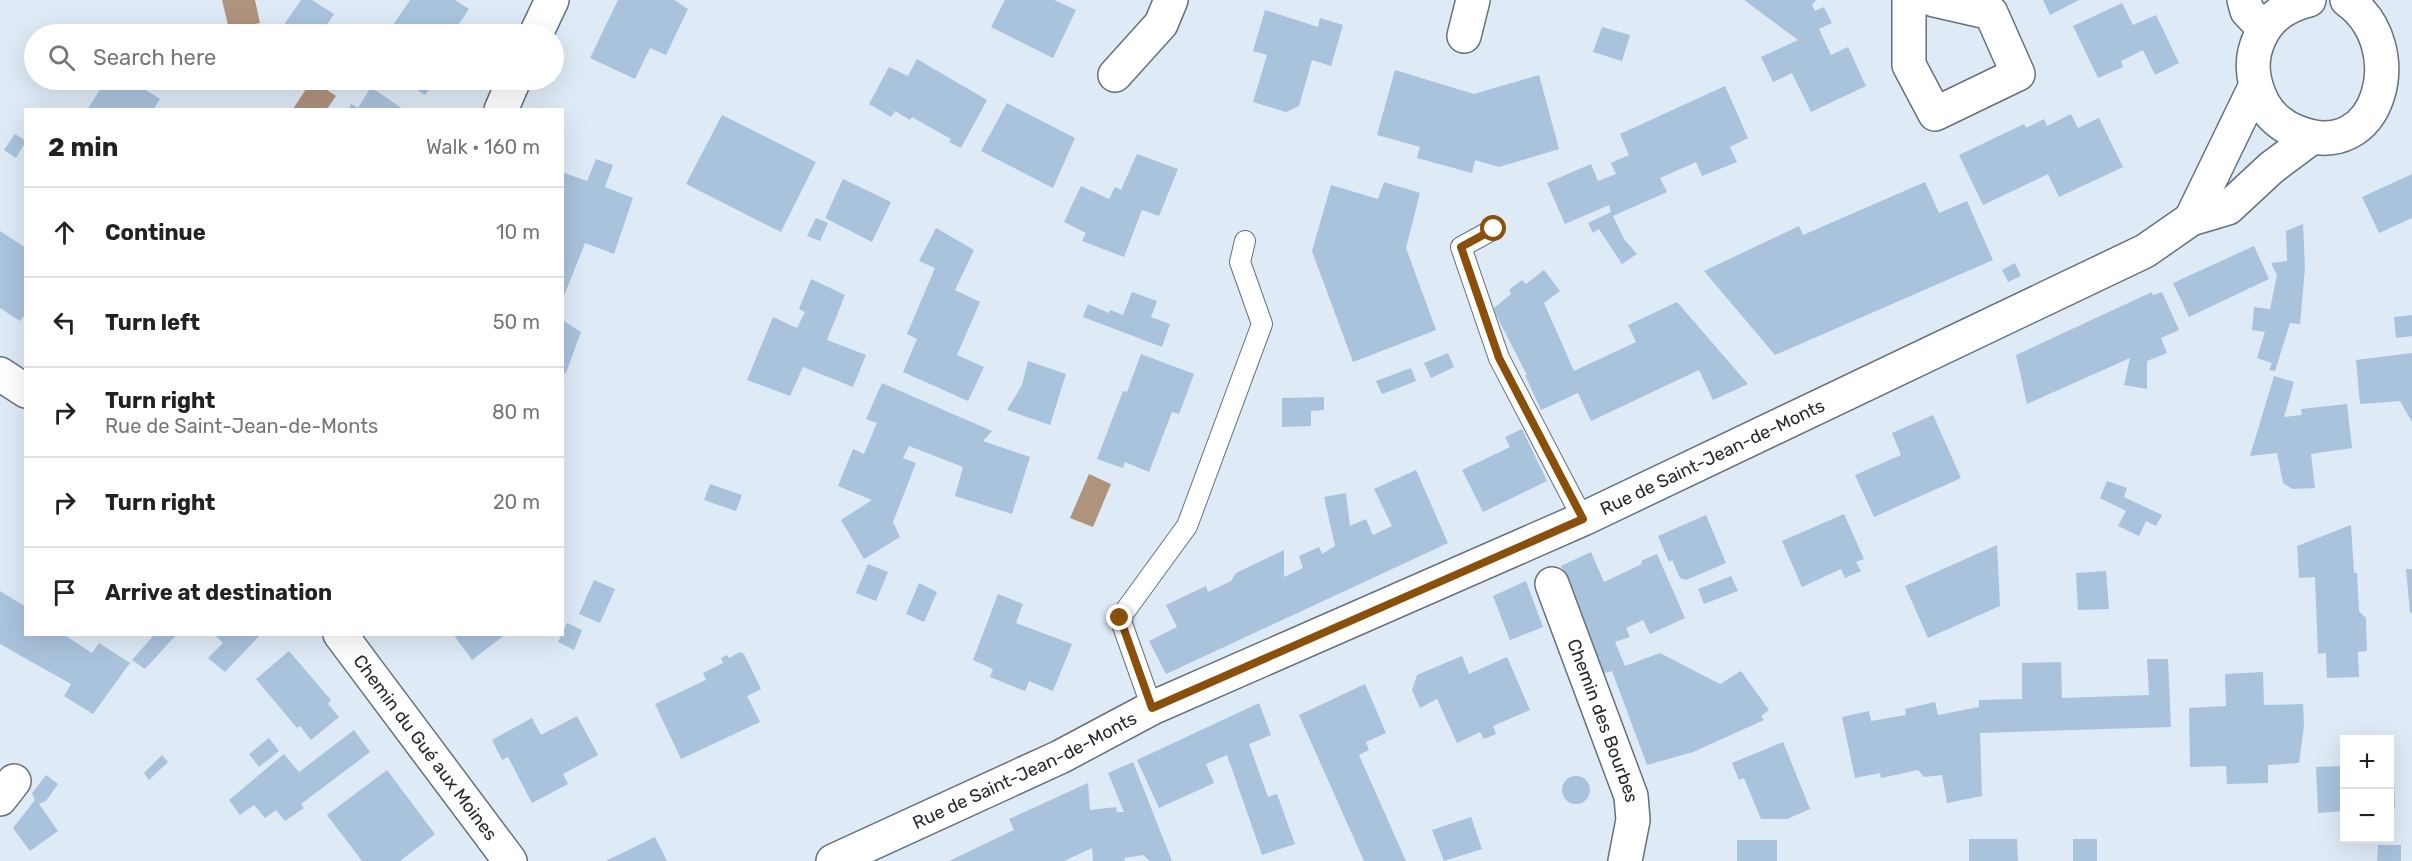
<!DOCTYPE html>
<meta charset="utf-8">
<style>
:root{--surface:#fff;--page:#f2f2f2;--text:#222;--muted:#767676;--line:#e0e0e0}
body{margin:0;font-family:Rubik,sans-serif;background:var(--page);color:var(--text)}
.controls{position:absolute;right:18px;bottom:18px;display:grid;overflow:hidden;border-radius:0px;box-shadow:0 6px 24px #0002}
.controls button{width:54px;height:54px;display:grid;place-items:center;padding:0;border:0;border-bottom:2px solid var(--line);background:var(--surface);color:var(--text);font:30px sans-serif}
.stop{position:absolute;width:18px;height:18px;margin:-14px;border:4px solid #8a4f0a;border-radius:50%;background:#fff}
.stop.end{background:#8a4f0a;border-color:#fff;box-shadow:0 2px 6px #0008}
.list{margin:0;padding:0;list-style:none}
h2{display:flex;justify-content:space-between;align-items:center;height:78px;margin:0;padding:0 24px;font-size:26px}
h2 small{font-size:20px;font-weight:400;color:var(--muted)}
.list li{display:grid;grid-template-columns:39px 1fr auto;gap:18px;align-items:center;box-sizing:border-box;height:90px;padding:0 24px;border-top:2px solid var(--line)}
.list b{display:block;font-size:22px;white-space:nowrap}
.list p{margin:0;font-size:20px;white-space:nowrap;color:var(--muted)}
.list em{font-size:20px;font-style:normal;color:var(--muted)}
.icon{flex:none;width:33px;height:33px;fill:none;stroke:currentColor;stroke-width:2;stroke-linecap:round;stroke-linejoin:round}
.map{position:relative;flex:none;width:2412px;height:861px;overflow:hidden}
.search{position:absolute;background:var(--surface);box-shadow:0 6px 24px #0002;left:24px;top:24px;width:540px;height:66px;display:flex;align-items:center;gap:15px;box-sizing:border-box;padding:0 21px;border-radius:33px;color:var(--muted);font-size:22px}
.panel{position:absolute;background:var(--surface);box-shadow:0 6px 24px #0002;left:24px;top:108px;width:540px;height:528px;border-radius:0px}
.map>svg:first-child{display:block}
.water{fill:#ae937d}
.building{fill:#a9c3dc}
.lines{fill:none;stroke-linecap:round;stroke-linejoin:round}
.service-casing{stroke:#66717b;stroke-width:22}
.minor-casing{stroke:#66717b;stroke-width:36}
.secondary-casing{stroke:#66717b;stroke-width:36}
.service{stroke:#fff;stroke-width:20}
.minor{stroke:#fff;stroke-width:33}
.secondary{stroke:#fff;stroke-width:33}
.route{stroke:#8a4f0a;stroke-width:8}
.labels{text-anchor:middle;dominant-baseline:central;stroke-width:4.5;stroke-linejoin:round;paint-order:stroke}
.street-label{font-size:18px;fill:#262a2f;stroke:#deeaf6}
</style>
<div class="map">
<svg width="2412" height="861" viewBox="0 0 2412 861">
<rect width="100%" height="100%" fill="#deeaf6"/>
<g class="water">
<path d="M 222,0 L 255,0 L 260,23 L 229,29 Z"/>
<path d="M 312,80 L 336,96 L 327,109 L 293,109 Z"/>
<path d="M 1089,474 L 1111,484 L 1093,527 L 1070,518 Z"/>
</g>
<g class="building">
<path d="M 301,0 L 312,0 L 334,14 L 321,34 L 290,34 L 281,29 Z"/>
<path d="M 410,0 L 455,0 L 469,9 L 452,34 L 387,34 Z"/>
<path d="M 618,0 L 674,0 L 688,9 L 666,55 L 650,48 L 635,79 L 590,58 Z"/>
<path d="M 1005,0 L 1054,0 L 1076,10 L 1053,58 L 991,27 Z"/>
<path d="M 1744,0 L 1816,0 L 1812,5 L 1815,11 L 1824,7 L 1832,23 L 1819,29 L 1831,55 L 1848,47 L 1866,86 L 1811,112 L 1792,73 L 1773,82 L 1761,57 L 1798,40 Z"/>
<path d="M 2043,0 L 2079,0 L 2050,15 Z"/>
<path d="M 2122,3 L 2133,25 L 2156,15 L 2179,63 L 2155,75 L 2143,50 L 2121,61 L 2123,67 L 2098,78 L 2073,26 Z"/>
<path d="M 1265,10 L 1318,27 L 1320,18 L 1343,25 L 1331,66 L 1312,60 L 1299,106 L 1286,112 L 1253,102 L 1267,55 L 1253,51 Z"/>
<path d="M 1602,27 L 1630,35 L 1622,61 L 1593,52 Z"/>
<path d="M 917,59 L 987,100 L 961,148 L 949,142 L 951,139 L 912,117 L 910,120 L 895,111 L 891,117 L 869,104 L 889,67 L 908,76 Z"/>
<path d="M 1395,70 L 1474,94 L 1539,75 L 1559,149 L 1499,167 L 1475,160 L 1472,173 L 1417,158 L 1420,147 L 1377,135 Z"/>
<path d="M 106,80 L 130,80 L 160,99 L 153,110 L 87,110 Z"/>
<path d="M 402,80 L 436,80 L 425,95 Z"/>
<path d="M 1725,86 L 1748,138 L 1730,147 L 1737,162 L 1702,176 L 1696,162 L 1660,178 L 1667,192 L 1613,216 L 1624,239 L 1637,254 L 1622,264 L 1599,229 L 1593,233 L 1588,223 L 1611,212 L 1609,205 L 1565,224 L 1547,183 L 1591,164 L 1598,181 L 1616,174 L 1611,163 L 1629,155 L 1620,134 Z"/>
<path d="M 371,87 L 404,110 L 348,110 L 351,104 L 358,108 Z"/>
<path d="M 1007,103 L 1075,138 L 1053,188 L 981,151 Z"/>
<path d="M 2071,114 L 2078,128 L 2099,118 L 2123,167 L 2059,197 L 2048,174 L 1983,205 L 1959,155 L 2024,124 L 2026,128 L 2044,119 L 2047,126 Z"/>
<path d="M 722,115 L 816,162 L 781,232 L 686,184 Z"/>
<path d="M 15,134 L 26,141 L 16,158 L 4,150 Z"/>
<path d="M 1137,154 L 1178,169 L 1159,216 L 1142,210 L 1124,257 L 1082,241 L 1086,233 L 1064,222 L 1081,186 L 1109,199 L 1115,187 L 1121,190 Z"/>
<path d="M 596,159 L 613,165 L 605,187 L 633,198 L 614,254 L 585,243 L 562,301 L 562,172 L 587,181 Z"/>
<path d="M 2412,174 L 2412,218 L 2379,233 L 2362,197 Z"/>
<path d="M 843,179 L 891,202 L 872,242 L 825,218 Z"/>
<path d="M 1384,182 L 1420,193 L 1406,248 L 1436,330 L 1353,362 L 1312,251 L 1331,185 L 1378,199 Z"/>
<path d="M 1925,182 L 1939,213 L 1967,201 L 1993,260 L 1775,355 L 1704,271 L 1799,226 L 1803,235 Z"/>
<path d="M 816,218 L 828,223 L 820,241 L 807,236 Z"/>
<path d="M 2303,224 L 2305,268 L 2300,324 L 2290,323 L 2275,371 L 2269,370 L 2272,363 L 2257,358 L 2265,332 L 2252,330 L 2254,307 L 2270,309 L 2277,275 L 2271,263 L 2287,261 L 2286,231 Z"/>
<path d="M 936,228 L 974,250 L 955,290 L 980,302 L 957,355 L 984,367 L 968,401 L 903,372 L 917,339 L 907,334 L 935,268 L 919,261 Z"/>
<path d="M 0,231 L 26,248 L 26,313 L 20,321 L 0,308 Z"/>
<path d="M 2254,246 L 2269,279 L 2189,317 L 2173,283 Z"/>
<path d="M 2015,263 L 2021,276 L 2008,282 L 2002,270 Z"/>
<path d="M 1544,270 L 1560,291 L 1544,303 L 1574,371 L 1636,342 L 1628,325 L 1677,302 L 1748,384 L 1713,400 L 1699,370 L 1591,421 L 1578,393 L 1541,410 L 1525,375 L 1527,375 L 1493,309 L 1511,294 L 1509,290 L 1522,280 L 1526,284 Z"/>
<path d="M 811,279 L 845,295 L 827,340 L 866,355 L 853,387 L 803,367 L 790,396 L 747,380 L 773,317 L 797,328 L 805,312 L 799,309 Z"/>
<path d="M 1132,292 L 1157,301 L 1151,317 L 1170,324 L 1162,347 L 1083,317 L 1088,304 L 1109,313 L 1110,310 L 1123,315 Z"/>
<path d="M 2152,292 L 2153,295 L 2162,292 L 2179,330 L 2161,338 L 2167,353 L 2147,361 L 2147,389 L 2124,385 L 2130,358 L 2027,404 L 2016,355 Z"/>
<path d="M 2412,315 L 2412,336 L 2396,338 L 2394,317 Z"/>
<path d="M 562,320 L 581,332 L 566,373 L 562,373 Z"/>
<path d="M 1448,353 L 1454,367 L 1431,378 L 1424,363 Z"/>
<path d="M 2412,353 L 2412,422 L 2400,401 L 2360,404 L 2356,360 Z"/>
<path d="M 1141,354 L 1194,374 L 1179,414 L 1172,412 L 1149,472 L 1125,462 L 1123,468 L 1097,459 L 1123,391 L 1127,392 Z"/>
<path d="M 1028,361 L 1066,374 L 1050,425 L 1007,410 L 1022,385 Z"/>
<path d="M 1411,368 L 1416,381 L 1382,394 L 1376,381 Z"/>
<path d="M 2274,376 L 2294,382 L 2284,417 L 2302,415 L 2301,409 L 2347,404 L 2352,448 L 2311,454 L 2315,488 L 2292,489 L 2283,483 L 2277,453 L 2250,456 Z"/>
<path d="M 882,383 L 992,431 L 983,441 L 1030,457 L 1012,514 L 955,496 L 963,467 L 909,446 L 903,458 L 916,463 L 893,522 L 900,537 L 864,559 L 841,520 L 872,500 L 838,486 L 853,449 L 864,454 L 877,423 L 866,419 Z"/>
<path d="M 1324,397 L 1324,410 L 1311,411 L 1311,426 L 1282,427 L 1282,398 Z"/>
<path d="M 1933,415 L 1961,478 L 1874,517 L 1855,475 L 1901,455 L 1892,433 Z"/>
<path d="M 1522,429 L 1547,481 L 1483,512 L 1462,470 L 1510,447 L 1505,437 Z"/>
<path d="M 1416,470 L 1448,543 L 1166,674 L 1149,641 L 1177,627 L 1166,605 L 1206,586 L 1208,592 L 1231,581 L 1236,573 L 1284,550 L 1284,577 L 1303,568 L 1299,556 L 1319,547 L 1322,554 L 1335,546 L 1324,497 L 1346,493 L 1350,526 L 1366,519 L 1373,535 L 1392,526 L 1374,489 Z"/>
<path d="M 2107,481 L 2127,488 L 2124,497 L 2162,515 L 2156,526 L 2146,521 L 2139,536 L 2118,526 L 2126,511 L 2100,498 Z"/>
<path d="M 710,484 L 742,495 L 736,511 L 704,500 Z"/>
<path d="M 1844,514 L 1864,559 L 1856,562 L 1861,571 L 1845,578 L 1841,569 L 1802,587 L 1782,541 Z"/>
<path d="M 1706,515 L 1726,563 L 1686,580 L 1680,578 L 1672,560 L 1669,562 L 1658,536 Z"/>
<path d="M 2351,525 L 2354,573 L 2357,573 L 2359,611 L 2366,618 L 2367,651 L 2358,652 L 2359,677 L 2327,678 L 2326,653 L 2318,654 L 2315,577 L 2299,578 L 2297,546 Z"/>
<path d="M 1997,545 L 2000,606 L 1928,638 L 1905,586 Z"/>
<path d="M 1591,552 L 1604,582 L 1642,564 L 1641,561 L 1657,554 L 1685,618 L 1650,634 L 1643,620 L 1626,628 L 1630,637 L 1615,642 L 1625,666 L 1660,653 L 1720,684 L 1741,671 L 1769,710 L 1761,716 L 1764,720 L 1693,752 L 1647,765 L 1612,671 L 1598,675 L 1561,566 Z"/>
<path d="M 868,564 L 888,572 L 876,601 L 856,593 Z"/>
<path d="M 2406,569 L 2412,569 L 2412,612 L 2410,613 Z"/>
<path d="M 2106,571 L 2109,609 L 2078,610 L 2076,573 Z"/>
<path d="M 1731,576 L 1738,591 L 1704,604 L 1698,589 Z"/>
<path d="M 594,580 L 615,589 L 600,623 L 579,614 Z"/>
<path d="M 1526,581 L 1543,627 L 1510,640 L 1493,596 Z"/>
<path d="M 919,583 L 937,592 L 924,622 L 906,614 Z"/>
<path d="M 0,591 L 26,607 L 26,634 L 63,634 L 92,653 L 99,643 L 130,663 L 93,714 L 64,696 L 71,684 L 0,644 Z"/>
<path d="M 998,594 L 1023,604 L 1016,623 L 1072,644 L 1053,691 L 1029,681 L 1025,691 L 990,677 L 993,669 L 973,660 Z"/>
<path d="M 567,623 L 582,630 L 574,650 L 558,642 Z"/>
<path d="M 155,634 L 177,634 L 145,669 L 132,660 Z"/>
<path d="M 214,634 L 261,634 L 225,672 L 208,658 L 223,643 Z"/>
<path d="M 453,634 L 506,634 L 472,660 Z"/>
<path d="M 289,651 L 331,700 L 328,704 L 339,717 L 311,740 L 300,726 L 297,728 L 256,679 Z"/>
<path d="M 740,652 L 744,654 L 761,689 L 747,696 L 760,722 L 681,759 L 655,704 L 706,680 L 703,673 L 723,663 L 721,658 L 727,655 L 729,658 Z"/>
<path d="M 1462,656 L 1469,674 L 1507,657 L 1530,710 L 1493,726 L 1496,734 L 1484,739 L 1480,732 L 1457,743 L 1437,699 L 1420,708 L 1412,690 L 1417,675 Z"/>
<path d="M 2147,659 L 2168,659 L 2171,727 L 1980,733 L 1982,796 L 1947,803 L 1942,775 L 1924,777 L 1918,770 L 1881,778 L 1880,773 L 1855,778 L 1842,717 L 1869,711 L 1871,721 L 1906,715 L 1905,709 L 1935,702 L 1938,715 L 1979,707 L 1979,700 L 2022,699 L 2022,663 L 2061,662 L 2062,698 L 2149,695 Z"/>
<path d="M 2263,672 L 2264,705 L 2303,704 L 2304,726 L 2299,763 L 2268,765 L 2268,783 L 2227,784 L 2226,766 L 2190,767 L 2189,708 L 2226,706 L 2225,674 Z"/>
<path d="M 1365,684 L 1386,733 L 1366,742 L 1369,750 L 1359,755 L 1406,861 L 1364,861 L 1299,715 Z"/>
<path d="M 1259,703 L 1271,735 L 1249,744 L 1268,797 L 1277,794 L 1295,844 L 1262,855 L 1227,755 L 1206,764 L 1214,783 L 1159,808 L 1137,760 Z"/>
<path d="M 577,716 L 598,755 L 563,774 L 568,784 L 532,803 L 508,757 L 502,760 L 492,740 L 532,718 L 541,735 Z"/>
<path d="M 354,730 L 370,752 L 301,804 L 304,808 L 285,821 L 276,810 L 265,818 L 254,805 L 240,815 L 229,800 L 284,754 L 299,772 Z"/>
<path d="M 269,738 L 279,751 L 259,767 L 249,754 Z"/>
<path d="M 1783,742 L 1810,809 L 1787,819 L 1761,819 L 1744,778 L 1739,780 L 1732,763 Z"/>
<path d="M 2390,753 L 2393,753 L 2395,809 L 2390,810 Z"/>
<path d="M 162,755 L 168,762 L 149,780 L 144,773 Z"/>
<path d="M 1133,762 L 1172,861 L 1150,861 L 1143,855 L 1124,858 L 1125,861 L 1093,861 L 1092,848 L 1064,861 L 949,861 L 1014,830 L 1009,819 L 1088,783 L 1090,810 L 1116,807 L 1117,812 L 1124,812 L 1108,773 Z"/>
<path d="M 2344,766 L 2344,811 L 2318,813 L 2316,767 Z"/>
<path d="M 387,770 L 435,834 L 400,861 L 362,861 L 327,815 Z"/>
<path d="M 46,775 L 58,784 L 46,801 L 39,804 L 58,831 L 30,851 L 13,828 L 35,800 L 32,793 Z"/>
<circle cx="1576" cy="790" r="14"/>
<path d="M 1471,817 L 1482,849 L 1444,861 L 1432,830 Z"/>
<path d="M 655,837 L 667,861 L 606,861 Z"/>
<path d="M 1969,839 L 2017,839 L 2018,861 L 1969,861 Z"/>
<rect x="2073" y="839" width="24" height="22"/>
<rect x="1737" y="840" width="40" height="21"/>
<path d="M 2378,845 L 2401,845 L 2401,861 L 2377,861 Z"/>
</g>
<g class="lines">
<g class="service-casing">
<g id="service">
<path d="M 1494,229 L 1461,247 L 1499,358 L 1583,519"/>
<path d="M 1152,708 L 1120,618 L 1187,526 L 1262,324 L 1240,262 L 1245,241"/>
</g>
</g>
<g class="minor-casing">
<g id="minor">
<path d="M 1909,0 L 1909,65 L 1935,114 L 2018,74 L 1991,13 L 1934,0"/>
<path d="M 536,34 L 552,0"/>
<path d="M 1464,36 L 1473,0"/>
<path d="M 1115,75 L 1161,24 L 1171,0"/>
<path d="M 501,110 L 514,80"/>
<path d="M 0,374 L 26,391"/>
<path id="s1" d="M 1552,584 L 1631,796 L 1633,820 L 1625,861"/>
<path id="s2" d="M 340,634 L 510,861"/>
<path d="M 0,799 L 14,781"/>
</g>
</g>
<g class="secondary-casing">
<g id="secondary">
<path d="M 2244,0 L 2247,11 L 2264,29"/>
<path d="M 2309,0 C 2288,5 2269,17 2260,37 C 2249,60 2252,81 2263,103 C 2270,116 2283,127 2297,132 C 2380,166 2412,46 2347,0"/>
<path d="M 2191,219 L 2255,87"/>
<path id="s3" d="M 833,861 L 1060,757 L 1152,708 L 1583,519 L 2145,251 L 2191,219 L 2228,208 L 2271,168 L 2311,138"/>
</g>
</g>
<use href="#service" class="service"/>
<use href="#minor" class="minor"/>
<use href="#secondary" class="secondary"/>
</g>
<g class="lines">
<path class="route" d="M 1120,618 L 1152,708 L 1583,519 L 1499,358 L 1461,247 L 1494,229"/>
</g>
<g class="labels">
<g class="street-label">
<text stroke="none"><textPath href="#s3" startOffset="968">Rue de Saint-Jean-de-Monts</textPath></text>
<text stroke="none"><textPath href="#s1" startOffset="146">Chemin des Bourbes</textPath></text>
<text stroke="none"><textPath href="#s2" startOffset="142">Chemin du Gué aux Moines</textPath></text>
<text stroke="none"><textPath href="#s3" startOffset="212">Rue de Saint-Jean-de-Monts</textPath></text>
</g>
</g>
</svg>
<div class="controls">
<button>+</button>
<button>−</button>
</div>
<div class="stop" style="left:1494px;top:229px"></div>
<div class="stop end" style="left:1120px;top:618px"></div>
<div class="search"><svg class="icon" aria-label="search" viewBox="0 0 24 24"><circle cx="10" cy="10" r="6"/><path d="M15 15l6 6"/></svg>Search here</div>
<section class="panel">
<h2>2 min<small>Walk · 160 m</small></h2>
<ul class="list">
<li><svg class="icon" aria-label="ahead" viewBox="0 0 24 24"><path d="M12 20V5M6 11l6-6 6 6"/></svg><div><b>Continue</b></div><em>10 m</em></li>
<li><svg class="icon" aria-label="left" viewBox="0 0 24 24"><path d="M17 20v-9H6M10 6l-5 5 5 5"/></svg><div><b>Turn left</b></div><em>50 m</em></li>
<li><svg class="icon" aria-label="right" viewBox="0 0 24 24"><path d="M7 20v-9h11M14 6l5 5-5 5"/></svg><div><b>Turn right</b><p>Rue de Saint-Jean-de-Monts</p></div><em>80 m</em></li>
<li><svg class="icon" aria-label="right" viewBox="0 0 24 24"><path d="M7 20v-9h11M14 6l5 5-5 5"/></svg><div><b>Turn right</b></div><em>20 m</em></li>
<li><svg class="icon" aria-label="arrive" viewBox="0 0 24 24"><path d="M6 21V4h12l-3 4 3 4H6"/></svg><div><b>Arrive at destination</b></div></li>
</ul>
</section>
</div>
